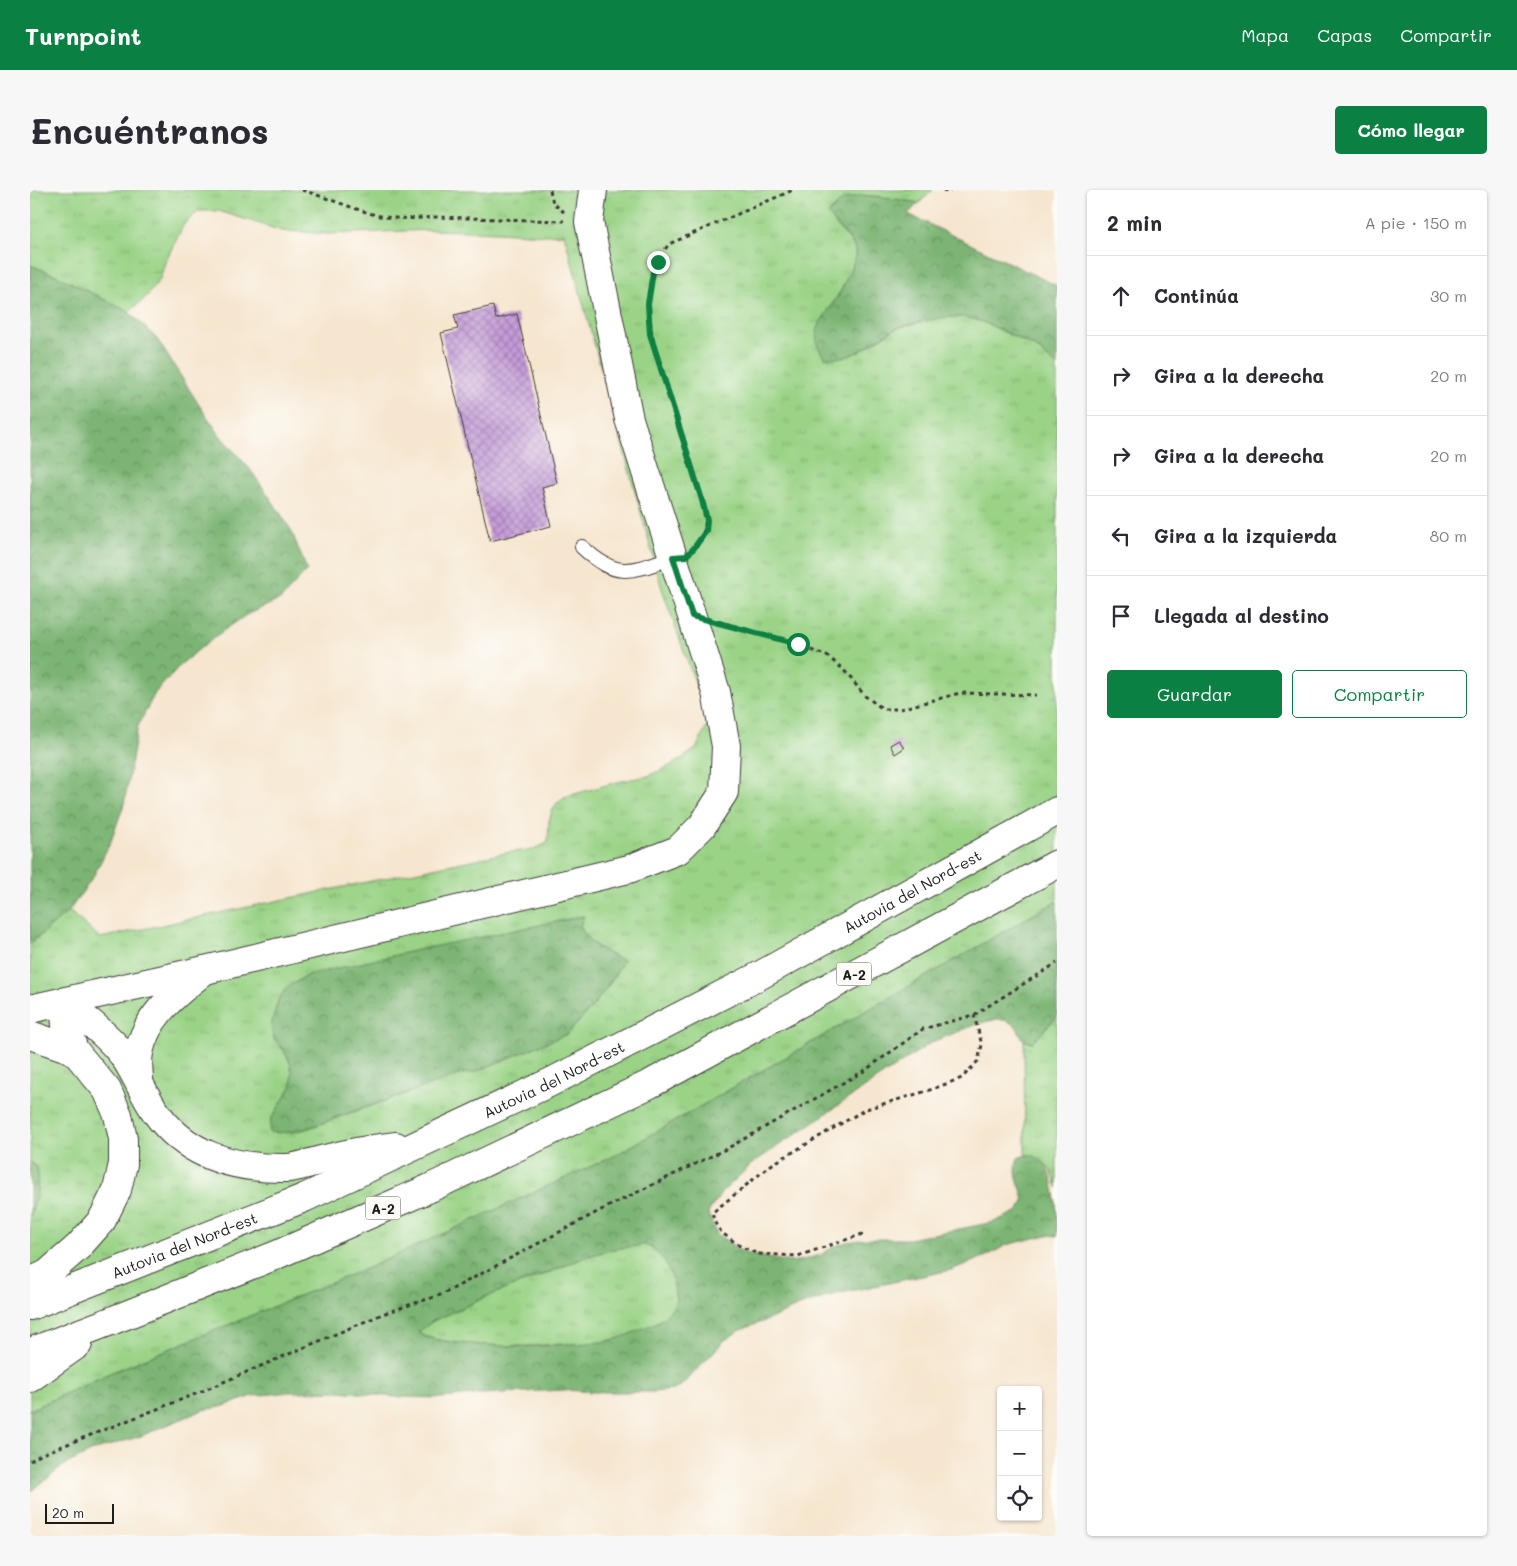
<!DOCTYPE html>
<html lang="es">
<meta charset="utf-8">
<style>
:root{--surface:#fff;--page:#f7f7f7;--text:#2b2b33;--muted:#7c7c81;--line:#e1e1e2;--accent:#0b8043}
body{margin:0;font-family:Mali,sans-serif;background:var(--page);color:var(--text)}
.controls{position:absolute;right:15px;bottom:15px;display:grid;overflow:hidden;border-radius:5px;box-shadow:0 1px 4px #0004}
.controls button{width:45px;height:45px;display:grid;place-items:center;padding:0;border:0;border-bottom:1px solid var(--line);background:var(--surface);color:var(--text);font:25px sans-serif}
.scale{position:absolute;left:15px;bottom:12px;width:69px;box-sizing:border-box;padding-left:5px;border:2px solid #1c1c1c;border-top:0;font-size:14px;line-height:18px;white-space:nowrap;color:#1c1c1c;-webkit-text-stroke:4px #fdfcf7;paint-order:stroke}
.stop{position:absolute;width:15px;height:15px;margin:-11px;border:4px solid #0b8043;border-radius:50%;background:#fff}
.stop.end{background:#0b8043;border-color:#fff;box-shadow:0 1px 5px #0008}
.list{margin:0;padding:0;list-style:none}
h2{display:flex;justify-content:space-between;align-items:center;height:65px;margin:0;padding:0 20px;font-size:21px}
h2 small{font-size:16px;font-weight:400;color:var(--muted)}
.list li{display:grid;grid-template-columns:32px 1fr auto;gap:15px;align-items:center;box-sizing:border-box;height:80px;padding:0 20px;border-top:1px solid var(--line)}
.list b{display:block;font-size:19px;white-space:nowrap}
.list em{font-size:16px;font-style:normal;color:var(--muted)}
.actions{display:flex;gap:10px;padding:15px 20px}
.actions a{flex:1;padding:11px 0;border:1px solid var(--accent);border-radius:5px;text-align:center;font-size:18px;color:var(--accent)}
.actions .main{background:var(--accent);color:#fff}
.icon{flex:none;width:28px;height:28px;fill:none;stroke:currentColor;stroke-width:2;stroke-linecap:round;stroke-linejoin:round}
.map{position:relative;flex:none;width:1027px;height:1346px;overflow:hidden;border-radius:5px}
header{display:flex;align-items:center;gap:30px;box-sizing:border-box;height:70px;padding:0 25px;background:var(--accent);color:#fff}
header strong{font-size:24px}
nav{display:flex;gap:28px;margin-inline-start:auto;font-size:18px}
.intro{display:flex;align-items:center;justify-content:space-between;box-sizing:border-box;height:120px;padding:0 30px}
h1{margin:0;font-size:35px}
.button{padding:12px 22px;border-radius:5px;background:var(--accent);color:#fff;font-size:18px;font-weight:700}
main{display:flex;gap:30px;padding:0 30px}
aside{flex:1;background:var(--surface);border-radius:5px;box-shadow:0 1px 4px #0004}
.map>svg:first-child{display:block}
.grass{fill:url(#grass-tufts);stroke:#5b7851;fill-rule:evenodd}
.forest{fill:url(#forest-crowns);stroke:#4c6848;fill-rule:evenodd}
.building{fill:url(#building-cross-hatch)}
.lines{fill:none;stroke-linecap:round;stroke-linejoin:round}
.service-casing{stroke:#3d3a37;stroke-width:16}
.tertiary-casing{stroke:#3d3a37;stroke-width:30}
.motorway-casing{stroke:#3d3a37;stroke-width:30}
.path{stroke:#3d3a37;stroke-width:3;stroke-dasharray:4 4;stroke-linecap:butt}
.service{stroke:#fff;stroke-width:14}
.tertiary{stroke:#fff;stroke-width:28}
.motorway{stroke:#fff;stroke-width:28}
.route{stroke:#0b8043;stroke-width:6}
.labels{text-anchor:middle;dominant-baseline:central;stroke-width:4;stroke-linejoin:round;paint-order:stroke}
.shield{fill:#fdfcf7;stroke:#605f5e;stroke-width:1}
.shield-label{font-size:14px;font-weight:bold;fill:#1c1c1c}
.street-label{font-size:15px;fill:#1c1c1c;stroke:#fdfcf7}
</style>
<header>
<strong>Turnpoint</strong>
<nav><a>Mapa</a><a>Capas</a><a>Compartir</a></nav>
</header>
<div class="intro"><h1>Encuéntranos</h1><a class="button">Cómo llegar</a></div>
<main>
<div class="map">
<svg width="1027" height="1346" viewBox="0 0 1027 1346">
<defs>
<pattern id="grass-tufts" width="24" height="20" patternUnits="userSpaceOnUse" patternTransform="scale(1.25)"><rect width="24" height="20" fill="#9ad386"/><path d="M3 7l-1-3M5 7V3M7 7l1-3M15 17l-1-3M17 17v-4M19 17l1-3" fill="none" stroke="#84b573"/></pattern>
<pattern id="forest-crowns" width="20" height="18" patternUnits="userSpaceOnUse" patternTransform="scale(1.25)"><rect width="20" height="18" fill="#7bb573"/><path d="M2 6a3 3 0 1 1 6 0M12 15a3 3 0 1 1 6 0" fill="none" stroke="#64925e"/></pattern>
<pattern id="building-cross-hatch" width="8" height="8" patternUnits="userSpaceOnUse" patternTransform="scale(1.25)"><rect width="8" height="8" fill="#c59cd9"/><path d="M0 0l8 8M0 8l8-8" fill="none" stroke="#9f7eaf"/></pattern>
</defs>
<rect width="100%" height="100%" fill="#fdfcf7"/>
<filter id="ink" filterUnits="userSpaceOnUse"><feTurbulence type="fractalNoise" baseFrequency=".02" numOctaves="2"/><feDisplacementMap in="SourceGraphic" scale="10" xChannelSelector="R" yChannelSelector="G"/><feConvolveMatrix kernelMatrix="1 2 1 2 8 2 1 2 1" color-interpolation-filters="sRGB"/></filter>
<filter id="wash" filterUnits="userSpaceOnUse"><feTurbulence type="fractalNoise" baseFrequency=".0096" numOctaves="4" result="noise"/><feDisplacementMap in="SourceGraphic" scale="20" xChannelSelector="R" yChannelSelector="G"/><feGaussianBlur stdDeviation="1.12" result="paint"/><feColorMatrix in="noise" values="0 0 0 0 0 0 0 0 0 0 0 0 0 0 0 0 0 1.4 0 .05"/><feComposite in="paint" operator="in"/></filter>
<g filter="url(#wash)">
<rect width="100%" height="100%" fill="#f6e6cf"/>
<g class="grass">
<path d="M 0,0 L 903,0 L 889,13 C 861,9 840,1 812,10 L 804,33 C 811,41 820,49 824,58 C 830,71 808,106 800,117 L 828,163 L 863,140 L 872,137 L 906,128 L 929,126 L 938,127 L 958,134 L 1005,157 L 1027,177 L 1027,711 L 586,965 L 338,1078 L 80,1183 L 0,1220 L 0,1026 L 7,1004 L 7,978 L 0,972 L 0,754 L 39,721 L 70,748 L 480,662 C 494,661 506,660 518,652 L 519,631 L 522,621 L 527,613 L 534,607 L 587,592 L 618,586 L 640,576 L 666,559 L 679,532 L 632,399 L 534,44 L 513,45 L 469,42 L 403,40 L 296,44 L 275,42 L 252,41 L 189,21 L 169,21 L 154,34 L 136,70 L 130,89 L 116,107 L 99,122 L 28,86 L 0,75 ZM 553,726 L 550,736 C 559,755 575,761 593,771 L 580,793 L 563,816 L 537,844 L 445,882 L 432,884 L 276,939 L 263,942 L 240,942 C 241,916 256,915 262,896 C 267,879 255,861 244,849 C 244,814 244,803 278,785 Z"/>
<path d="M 1027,826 L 1027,998 C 1023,980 1014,967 995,964 L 994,851 L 1003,852 Z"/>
<path d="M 613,1054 C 626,1058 635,1070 641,1083 C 644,1091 648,1105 645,1113 C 639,1132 601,1146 582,1151 C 566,1155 549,1154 533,1154 C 520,1154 508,1156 495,1156 C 471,1156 404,1155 387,1142 L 403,1131 L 472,1100 L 501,1090 L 556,1067 L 583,1059 Z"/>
</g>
<g class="forest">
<path d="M 832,5 L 852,7 L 889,13 L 878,24 L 1027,96 L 1027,177 C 1022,173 1018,168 1013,163 C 1005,156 994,151 983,146 C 950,129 933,122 896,131 C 885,133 873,135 863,140 C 837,153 826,172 794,167 C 776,143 794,128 807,108 C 812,100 816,89 820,80 C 823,74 826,68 826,61 C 824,50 804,34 798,24 L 812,10 Z"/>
<path d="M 0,75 L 28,86 L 99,122 L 127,149 L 171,218 L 192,248 L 219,278 L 241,309 L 261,340 L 277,380 L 251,409 L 216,425 L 183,448 L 151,474 L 125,503 L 108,536 L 94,614 L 81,651 L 63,687 L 39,721 L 0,754 Z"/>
<path d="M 1027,711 L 1027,826 L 1003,852 L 994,851 L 986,836 L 978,831 L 968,829 L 950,833 L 902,852 L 723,973 L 692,1002 L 678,1023 L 687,1044 L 714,1063 L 759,1072 L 773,1070 L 791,1065 L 803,1057 L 817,1052 L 837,1049 L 879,1049 L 964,1032 L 988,1021 L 994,1012 C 992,995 982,987 988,968 C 996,964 1002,964 1010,969 C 1027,984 1027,1021 1027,1046 L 1017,1045 L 976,1055 L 959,1065 L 921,1080 L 806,1104 L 769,1116 L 740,1129 L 710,1140 L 695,1150 L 652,1195 L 643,1200 L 624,1202 L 564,1202 L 535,1200 L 451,1204 L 413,1208 L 366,1207 L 309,1201 L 260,1202 L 223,1206 L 191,1217 L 173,1220 L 111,1246 L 65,1260 L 36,1274 L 0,1302 L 0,1220 L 80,1183 L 338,1078 L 586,965 ZM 613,1055 L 622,1057 L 635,1072 L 643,1090 L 646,1111 L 642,1119 L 630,1131 L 593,1147 L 573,1152 L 494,1157 L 425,1153 L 395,1147 L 388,1142 L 403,1131 L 456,1107 L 556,1067 L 583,1059 Z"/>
<path d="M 554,726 L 550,736 C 559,755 575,762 593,771 L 580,793 L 563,816 L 537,844 L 445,882 L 432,884 C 395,897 358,909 321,922 C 294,931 269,946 239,942 L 241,929 L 262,895 L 262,882 L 259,869 L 252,858 L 244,849 L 241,836 L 248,811 L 256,798 L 278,785 L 392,759 Z"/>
<path d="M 0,972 L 7,978 C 9,995 6,1010 0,1026 Z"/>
</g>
<g id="blocks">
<g class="building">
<path d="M 463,116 L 466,129 L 487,124 L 527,293 L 512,297 L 521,336 L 460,351 L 411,143 L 428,139 L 424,125 Z"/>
<path d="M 869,550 L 874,558 L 865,564 L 860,555 Z"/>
</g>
</g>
</g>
<g filter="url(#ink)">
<use href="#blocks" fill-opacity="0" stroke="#3d3a37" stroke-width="1"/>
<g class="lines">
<g class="service-casing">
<path id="service" d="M 552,357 C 587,390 601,382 643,367"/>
</g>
<g class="tertiary-casing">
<path id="tertiary" d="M 0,819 L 175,780 L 599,679 L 648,660 L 672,636 L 694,602 L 696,556 L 686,502 L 599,229 L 559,32 L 563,0"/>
</g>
<g class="motorway-casing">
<g id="motorway">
<path d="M 34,812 C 54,828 77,844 93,865 C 105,882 112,901 123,918 C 154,966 204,979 258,978 C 270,977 283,972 295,969 C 319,963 341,959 366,956"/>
<path d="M 0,845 L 44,860"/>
<path d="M 109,891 C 109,882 107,872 109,863 C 116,825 146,804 175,780"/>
<path d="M 0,1092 L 17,1084 L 48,1057 L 72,1030 L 87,1000 L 93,974 L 93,949 L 88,925 L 77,900 L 44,860 L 36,835 L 34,812"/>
<path id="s1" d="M 0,1116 L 274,1008 L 521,892 L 727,787 L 1027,621"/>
<path d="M 0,1162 L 81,1131 L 244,1066 L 400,998 L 620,894 L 1027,674"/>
<path d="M 0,1188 L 48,1154"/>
</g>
</g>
<g class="path">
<path d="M 272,0 C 294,7 317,16 339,23 C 360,30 384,29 406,27 L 534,31"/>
<path d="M 520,0 L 523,13 L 534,22"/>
<path d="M 913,0 L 921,2"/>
<path d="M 665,357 C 678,339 678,331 672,310 C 662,278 652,246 642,214 C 626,161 600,105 639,54 L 763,0"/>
<path d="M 689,432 L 768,455 L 797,466 L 813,479 L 835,506 L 853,519 L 870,519 L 930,503 L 1006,505"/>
<path d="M 833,1044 L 768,1066 L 728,1064 L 710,1056 L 692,1043 L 685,1033 L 682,1023 L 741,975 L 836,919 L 897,901 L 932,888 L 948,871 L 952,855 L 944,825"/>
<path d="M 0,1271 L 12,1264 L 163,1205 L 355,1123 L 413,1104 L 573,1019 L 698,958 L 834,881 L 893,839 L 944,825 L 1027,773"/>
</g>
<use href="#service" class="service"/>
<use href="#tertiary" class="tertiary"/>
<use href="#motorway" class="motorway"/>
</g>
</g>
<g class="lines" filter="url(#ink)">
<path class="route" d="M 628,72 L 623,82 L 618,114 L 620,144 L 672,310 L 677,330 L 676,341 L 664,358 L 656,366 L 643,367 L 662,426 L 768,454"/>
</g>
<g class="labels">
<g class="shield">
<rect x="806.5" y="772.5" width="35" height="23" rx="4"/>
<rect x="335.5" y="1006.5" width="35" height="23" rx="4"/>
</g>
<g class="shield-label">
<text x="824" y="784">A-2</text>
<text x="353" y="1018">A-2</text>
</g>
<g class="street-label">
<text stroke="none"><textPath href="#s1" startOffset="976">Autovia del Nord-est</textPath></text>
<text stroke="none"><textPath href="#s1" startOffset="571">Autovia del Nord-est</textPath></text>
<text stroke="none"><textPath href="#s1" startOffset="166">Autovia del Nord-est</textPath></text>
</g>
</g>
</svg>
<div class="controls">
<button>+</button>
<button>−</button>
<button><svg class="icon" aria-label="locate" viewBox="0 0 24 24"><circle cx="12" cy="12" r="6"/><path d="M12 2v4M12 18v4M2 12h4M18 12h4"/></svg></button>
</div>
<div class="scale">20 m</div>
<div class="stop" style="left:768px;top:454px"></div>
<div class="stop end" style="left:628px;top:72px"></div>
</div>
<aside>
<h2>2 min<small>A pie · 150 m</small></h2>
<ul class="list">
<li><svg class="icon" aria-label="ahead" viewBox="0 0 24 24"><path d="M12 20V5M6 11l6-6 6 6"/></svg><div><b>Continúa</b></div><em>30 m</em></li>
<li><svg class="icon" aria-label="right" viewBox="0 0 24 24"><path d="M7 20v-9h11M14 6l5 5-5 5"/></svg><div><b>Gira a la derecha</b></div><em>20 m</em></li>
<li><svg class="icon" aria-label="right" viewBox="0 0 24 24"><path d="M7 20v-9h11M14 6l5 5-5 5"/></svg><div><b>Gira a la derecha</b></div><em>20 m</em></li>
<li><svg class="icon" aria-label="left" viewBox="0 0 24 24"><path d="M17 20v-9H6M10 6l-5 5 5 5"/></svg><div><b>Gira a la izquierda</b></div><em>80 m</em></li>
<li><svg class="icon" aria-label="arrive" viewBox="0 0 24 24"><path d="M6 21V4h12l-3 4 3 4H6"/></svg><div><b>Llegada al destino</b></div></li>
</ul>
<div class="actions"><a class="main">Guardar</a><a>Compartir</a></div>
</aside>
</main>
